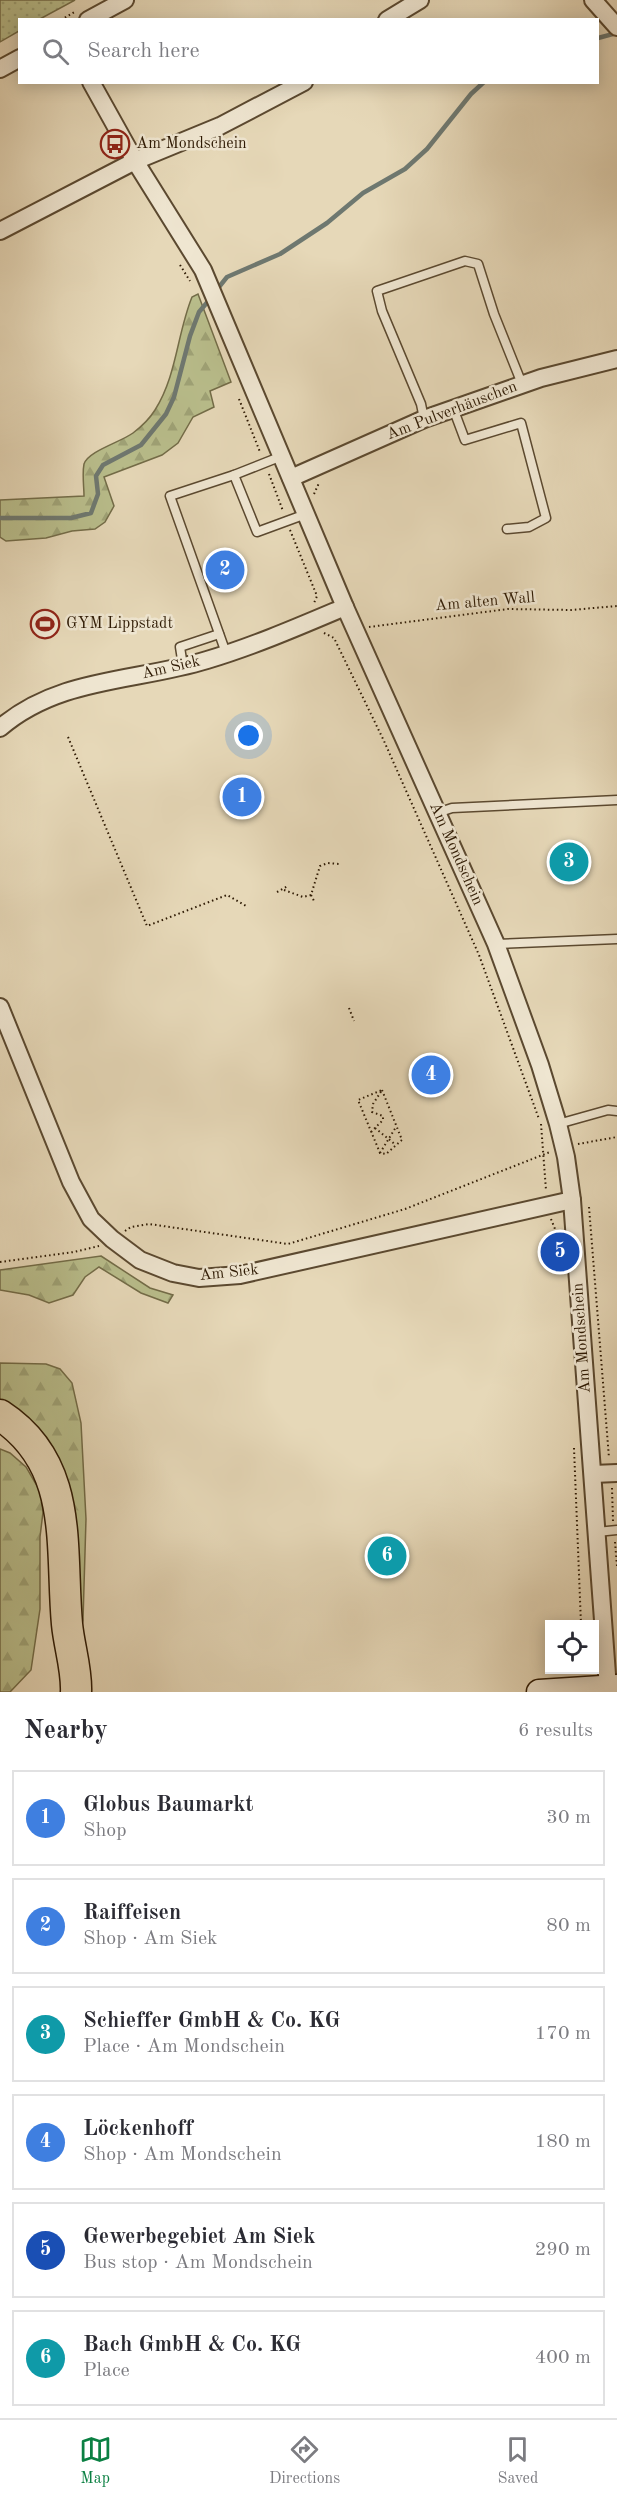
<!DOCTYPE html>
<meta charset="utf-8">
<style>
:root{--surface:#fff;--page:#f7f7f7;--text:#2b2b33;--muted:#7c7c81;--line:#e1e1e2;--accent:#0b8043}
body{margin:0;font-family:"Old Standard TT",serif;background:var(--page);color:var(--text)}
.controls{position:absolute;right:18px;bottom:18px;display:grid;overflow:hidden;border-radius:0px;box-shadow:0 3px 15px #0003}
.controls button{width:54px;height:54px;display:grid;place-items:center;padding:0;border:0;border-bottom:2px solid var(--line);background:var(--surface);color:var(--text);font:30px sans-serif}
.you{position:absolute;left:249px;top:736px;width:21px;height:21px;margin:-15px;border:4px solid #fff;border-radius:50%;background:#1a73e8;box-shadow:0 0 0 9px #1a73e833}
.badge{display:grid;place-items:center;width:39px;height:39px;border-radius:50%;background:var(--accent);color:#fff;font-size:20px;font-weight:700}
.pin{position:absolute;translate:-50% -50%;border:3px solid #fff;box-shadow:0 2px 6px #0006}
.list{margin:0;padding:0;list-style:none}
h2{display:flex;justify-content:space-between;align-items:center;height:78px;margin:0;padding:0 24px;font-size:26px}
h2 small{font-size:20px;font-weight:400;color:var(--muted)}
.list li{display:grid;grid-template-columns:39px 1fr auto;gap:18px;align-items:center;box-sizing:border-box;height:96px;margin:0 12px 12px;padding:0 12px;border:2px solid var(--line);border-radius:0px}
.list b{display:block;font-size:22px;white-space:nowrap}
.list p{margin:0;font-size:20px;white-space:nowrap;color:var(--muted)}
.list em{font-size:20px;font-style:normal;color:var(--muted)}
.icon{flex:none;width:33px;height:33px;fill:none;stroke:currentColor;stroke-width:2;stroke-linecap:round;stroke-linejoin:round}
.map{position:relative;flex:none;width:617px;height:1692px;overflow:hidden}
.search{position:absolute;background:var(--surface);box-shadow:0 3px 15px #0003;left:18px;right:18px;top:18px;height:66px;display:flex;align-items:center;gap:15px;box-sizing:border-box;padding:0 21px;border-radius:0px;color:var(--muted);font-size:22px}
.sheet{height:726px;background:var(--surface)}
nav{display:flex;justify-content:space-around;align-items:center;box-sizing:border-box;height:84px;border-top:2px solid var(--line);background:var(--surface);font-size:16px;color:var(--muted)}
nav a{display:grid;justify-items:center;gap:3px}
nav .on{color:var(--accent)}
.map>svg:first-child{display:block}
.grass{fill:url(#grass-dots);stroke:#736c48;stroke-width:1.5}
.forest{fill:url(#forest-firs);stroke:#736c48;stroke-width:1.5}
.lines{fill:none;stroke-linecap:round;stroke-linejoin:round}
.stream{stroke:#6e7870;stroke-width:4.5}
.lane-casing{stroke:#5b4930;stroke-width:11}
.street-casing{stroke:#5b4930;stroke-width:20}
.secondary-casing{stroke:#2d1903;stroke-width:27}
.highway-casing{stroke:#2d1903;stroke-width:33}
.path{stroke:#2d1903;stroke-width:2;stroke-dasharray:1.5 3;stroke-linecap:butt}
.lane{stroke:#efe6d1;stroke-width:8}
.street{stroke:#efe6d1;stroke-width:16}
.secondary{stroke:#efe6d1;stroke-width:24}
.highway{stroke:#e6d8b8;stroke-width:30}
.labels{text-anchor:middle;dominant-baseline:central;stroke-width:5;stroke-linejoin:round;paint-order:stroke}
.poi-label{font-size:16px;fill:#2d1903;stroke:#efe6d1;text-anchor:start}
.street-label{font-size:16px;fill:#2d1903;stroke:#efe6d1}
</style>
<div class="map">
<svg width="617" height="1692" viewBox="0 0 617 1692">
<defs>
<pattern id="grass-dots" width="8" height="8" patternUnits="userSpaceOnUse" patternTransform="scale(1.5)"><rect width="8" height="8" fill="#b9be8c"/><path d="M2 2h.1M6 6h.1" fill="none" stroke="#9fa377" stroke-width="1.8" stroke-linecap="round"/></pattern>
<pattern id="forest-firs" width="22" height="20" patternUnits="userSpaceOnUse" patternTransform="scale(1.5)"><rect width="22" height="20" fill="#b9be8c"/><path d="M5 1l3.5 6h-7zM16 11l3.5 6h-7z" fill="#9fa377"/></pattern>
</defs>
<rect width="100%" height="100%" fill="#e6d8b8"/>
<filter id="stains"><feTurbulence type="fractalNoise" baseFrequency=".00333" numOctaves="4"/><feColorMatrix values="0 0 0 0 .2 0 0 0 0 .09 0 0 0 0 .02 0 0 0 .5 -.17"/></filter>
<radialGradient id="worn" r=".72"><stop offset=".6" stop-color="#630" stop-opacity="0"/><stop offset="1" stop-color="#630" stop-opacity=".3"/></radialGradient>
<path class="grass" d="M 0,0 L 75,0 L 40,19 L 20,20 L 19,31 L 0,42 Z"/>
<g class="forest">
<path d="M 198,294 L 231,382 L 210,391 L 214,407 L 193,417 L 178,443 L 162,455 L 104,477 L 114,506 L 105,522 L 95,529 L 72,531 L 46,538 L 6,541 L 0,537 L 0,500 L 84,496 C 84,487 82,474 84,464 C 88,451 121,442 133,433 C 141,427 150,418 155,410 C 177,375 177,334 192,297 Z"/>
<path d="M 101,1256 L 150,1288 L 173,1295 L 168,1303 L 141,1293 L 99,1267 L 85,1277 L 73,1295 L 49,1303 L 29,1295 L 0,1290 L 0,1270 Z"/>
<path d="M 0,1363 L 46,1364 L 60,1369 L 72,1383 L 81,1423 L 86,1519 L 83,1620 L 78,1645 L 71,1523 L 0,1403 Z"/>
<path d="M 0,1449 L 10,1453 L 26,1467 L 41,1493 L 43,1512 L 40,1537 L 40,1609 L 31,1670 L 10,1692 L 0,1692 Z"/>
</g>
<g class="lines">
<g class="stream">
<path d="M 598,38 L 617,33"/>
<path d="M 215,292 L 227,277 L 280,254 L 327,223 L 363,193 L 405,169 L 427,149 L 471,94 L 484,82"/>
<path d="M 0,518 L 71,518 L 91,513 L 98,494 L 96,476 L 103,465 L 141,445 L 166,414 L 174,397 L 190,336 L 199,312 L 210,299"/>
</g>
<g class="lane-casing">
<g id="lane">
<path d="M 453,408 L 465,440 L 521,423 L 546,518 L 529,527 L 507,529"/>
<path d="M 424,419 L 421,404 L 382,311 L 377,291 L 465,261 L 478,264 L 494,314 L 522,384"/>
<path d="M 234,475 L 257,532 L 306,514"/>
<path d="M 226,653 L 170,496 L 234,475 L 282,456"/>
<path d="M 183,666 L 180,647 L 219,634"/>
<path d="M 437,813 L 452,808 L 617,800"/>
<path d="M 496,944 L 617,939"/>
<path d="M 558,1124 L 608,1110 L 617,1111"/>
<path d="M 597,1532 L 617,1530"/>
</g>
</g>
<g class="street-casing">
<g id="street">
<path d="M 593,0 L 617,27"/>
<path d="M 88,20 L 125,0"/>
<path d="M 387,20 L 420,0"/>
<path d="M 0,69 L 20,58"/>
<path d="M 91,82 L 135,161 L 203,270 L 345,607 L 496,944 L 540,1065 L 558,1124 L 566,1157 L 572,1200 L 608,1688"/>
<path d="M 0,231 L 135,161 L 220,126 L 304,82"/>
<path d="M 291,478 L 424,419 L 541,378 L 617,359"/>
<path d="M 0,728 C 59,677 136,682 207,660 C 254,646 300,626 345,607"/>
<path d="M 0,1007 L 71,1182 L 91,1219 L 112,1239 L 140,1260 L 173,1273 L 199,1278 L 240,1275 L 572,1200"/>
<path d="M 593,1474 L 617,1473"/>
</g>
</g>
<g class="secondary-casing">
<path id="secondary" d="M 539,1692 L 617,1687"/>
</g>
<g class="highway-casing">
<path id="highway" d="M 0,1415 C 75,1464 60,1546 67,1624 C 69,1646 77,1669 76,1692"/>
</g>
<g class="path">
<path d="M 61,20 L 76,11"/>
<path d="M 180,265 L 190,281"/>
<path d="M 239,399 L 260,452"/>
<path d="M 269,474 L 283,511"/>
<path d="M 314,494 L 319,483"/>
<path d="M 290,530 L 317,596 L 314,603"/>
<path d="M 369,627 L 508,609 L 571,610 L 617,606"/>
<path d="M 324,633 L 334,638 L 384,741 L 479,955 L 539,1119"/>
<path d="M 68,737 L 147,926 L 227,895 L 246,906"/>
<path d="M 284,890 L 303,897 L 311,895 L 320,866 L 328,863 L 340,864"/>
<path d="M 277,892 L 288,886"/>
<path d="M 311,895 L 315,903"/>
<path d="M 349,1008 L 354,1021"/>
<path d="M 382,1090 L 402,1140 L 386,1154 L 380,1153 L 358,1100 Z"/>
<path d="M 541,1124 L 546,1190"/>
<path d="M 375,1128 L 396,1145"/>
<path d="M 371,1132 L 383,1120 L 383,1116 L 372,1112 L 373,1104 L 382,1090"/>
<path d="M 578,1144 L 617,1137"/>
<path d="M 380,1153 L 396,1127"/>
<path d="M 589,1207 L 609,1458"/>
<path d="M 551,1219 L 559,1239"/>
<path d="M 125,1231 L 131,1227 L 149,1224 L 288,1244 L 405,1209 L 550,1152"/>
<path d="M 0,1262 L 74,1252 L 99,1246"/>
<path d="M 574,1448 L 581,1624"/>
<path d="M 612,1488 L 613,1521"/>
<path d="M 615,1542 L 617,1566"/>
</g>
<use href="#lane" class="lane"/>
<use href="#street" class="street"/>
<use href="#secondary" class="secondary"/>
<use href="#highway" class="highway"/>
</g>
<defs>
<g id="bus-ring" transform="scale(1.5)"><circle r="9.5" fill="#efe6d1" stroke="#8f2418" stroke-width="1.5"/><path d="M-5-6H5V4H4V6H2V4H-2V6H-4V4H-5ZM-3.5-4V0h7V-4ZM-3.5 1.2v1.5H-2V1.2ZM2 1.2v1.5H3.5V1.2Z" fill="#8f2418"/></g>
<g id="stadium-ring" transform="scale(1.5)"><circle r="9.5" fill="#efe6d1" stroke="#8f2418" stroke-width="1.5"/><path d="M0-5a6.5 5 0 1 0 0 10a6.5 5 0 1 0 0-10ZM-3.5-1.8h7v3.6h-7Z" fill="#8f2418"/></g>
</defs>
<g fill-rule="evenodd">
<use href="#bus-ring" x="115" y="144"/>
<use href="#stadium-ring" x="45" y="624"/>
</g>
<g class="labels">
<g class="poi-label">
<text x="136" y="144">Am Mondschein</text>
<text x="66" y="624">GYM Lippstadt</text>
</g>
<g class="street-label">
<text transform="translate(452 411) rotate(-21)">Am Pulverhäuschen</text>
<text transform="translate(485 602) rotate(-5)">Am alten Wall</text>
<text transform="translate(171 668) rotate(-13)">Am Siek</text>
<text transform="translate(456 854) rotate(66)">Am Mondschein</text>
<text transform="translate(229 1273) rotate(-6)">Am Siek</text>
<text transform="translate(582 1338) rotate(-94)">Am Mondschein</text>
</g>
</g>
<rect width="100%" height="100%" filter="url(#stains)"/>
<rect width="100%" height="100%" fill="url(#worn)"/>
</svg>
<div class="controls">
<button><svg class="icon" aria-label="locate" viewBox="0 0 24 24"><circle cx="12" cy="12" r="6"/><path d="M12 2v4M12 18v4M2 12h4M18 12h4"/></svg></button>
</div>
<div class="you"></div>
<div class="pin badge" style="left:242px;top:797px;background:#3f7fe0">1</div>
<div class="pin badge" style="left:225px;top:570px;background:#3f7fe0">2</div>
<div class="pin badge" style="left:569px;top:862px;background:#0f9aa8">3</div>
<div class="pin badge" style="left:431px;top:1075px;background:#3f7fe0">4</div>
<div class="pin badge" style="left:560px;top:1252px;background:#1a4fb4">5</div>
<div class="pin badge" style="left:387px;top:1556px;background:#0f9aa8">6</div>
<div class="search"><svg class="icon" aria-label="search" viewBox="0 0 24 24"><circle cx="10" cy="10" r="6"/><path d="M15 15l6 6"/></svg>Search here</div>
</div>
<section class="sheet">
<h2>Nearby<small>6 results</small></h2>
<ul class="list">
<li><span class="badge" style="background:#3f7fe0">1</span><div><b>Globus Baumarkt</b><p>Shop</p></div><em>30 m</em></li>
<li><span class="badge" style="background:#3f7fe0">2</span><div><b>Raiffeisen</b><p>Shop · Am Siek</p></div><em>80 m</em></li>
<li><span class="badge" style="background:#0f9aa8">3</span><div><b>Schieffer GmbH &amp; Co. KG</b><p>Place · Am Mondschein</p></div><em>170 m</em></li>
<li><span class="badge" style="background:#3f7fe0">4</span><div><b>Löckenhoff</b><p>Shop · Am Mondschein</p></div><em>180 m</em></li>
<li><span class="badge" style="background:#1a4fb4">5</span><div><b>Gewerbegebiet Am Siek</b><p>Bus stop · Am Mondschein</p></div><em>290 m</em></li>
<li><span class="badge" style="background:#0f9aa8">6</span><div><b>Bach GmbH &amp; Co. KG</b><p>Place</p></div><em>400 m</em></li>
</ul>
</section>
<nav>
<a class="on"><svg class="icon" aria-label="map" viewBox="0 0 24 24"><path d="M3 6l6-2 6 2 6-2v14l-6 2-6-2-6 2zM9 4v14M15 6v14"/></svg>Map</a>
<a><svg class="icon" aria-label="directions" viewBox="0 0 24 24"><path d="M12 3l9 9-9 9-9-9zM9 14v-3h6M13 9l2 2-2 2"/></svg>Directions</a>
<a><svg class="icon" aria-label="saved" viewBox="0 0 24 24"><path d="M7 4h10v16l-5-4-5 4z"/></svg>Saved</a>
</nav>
